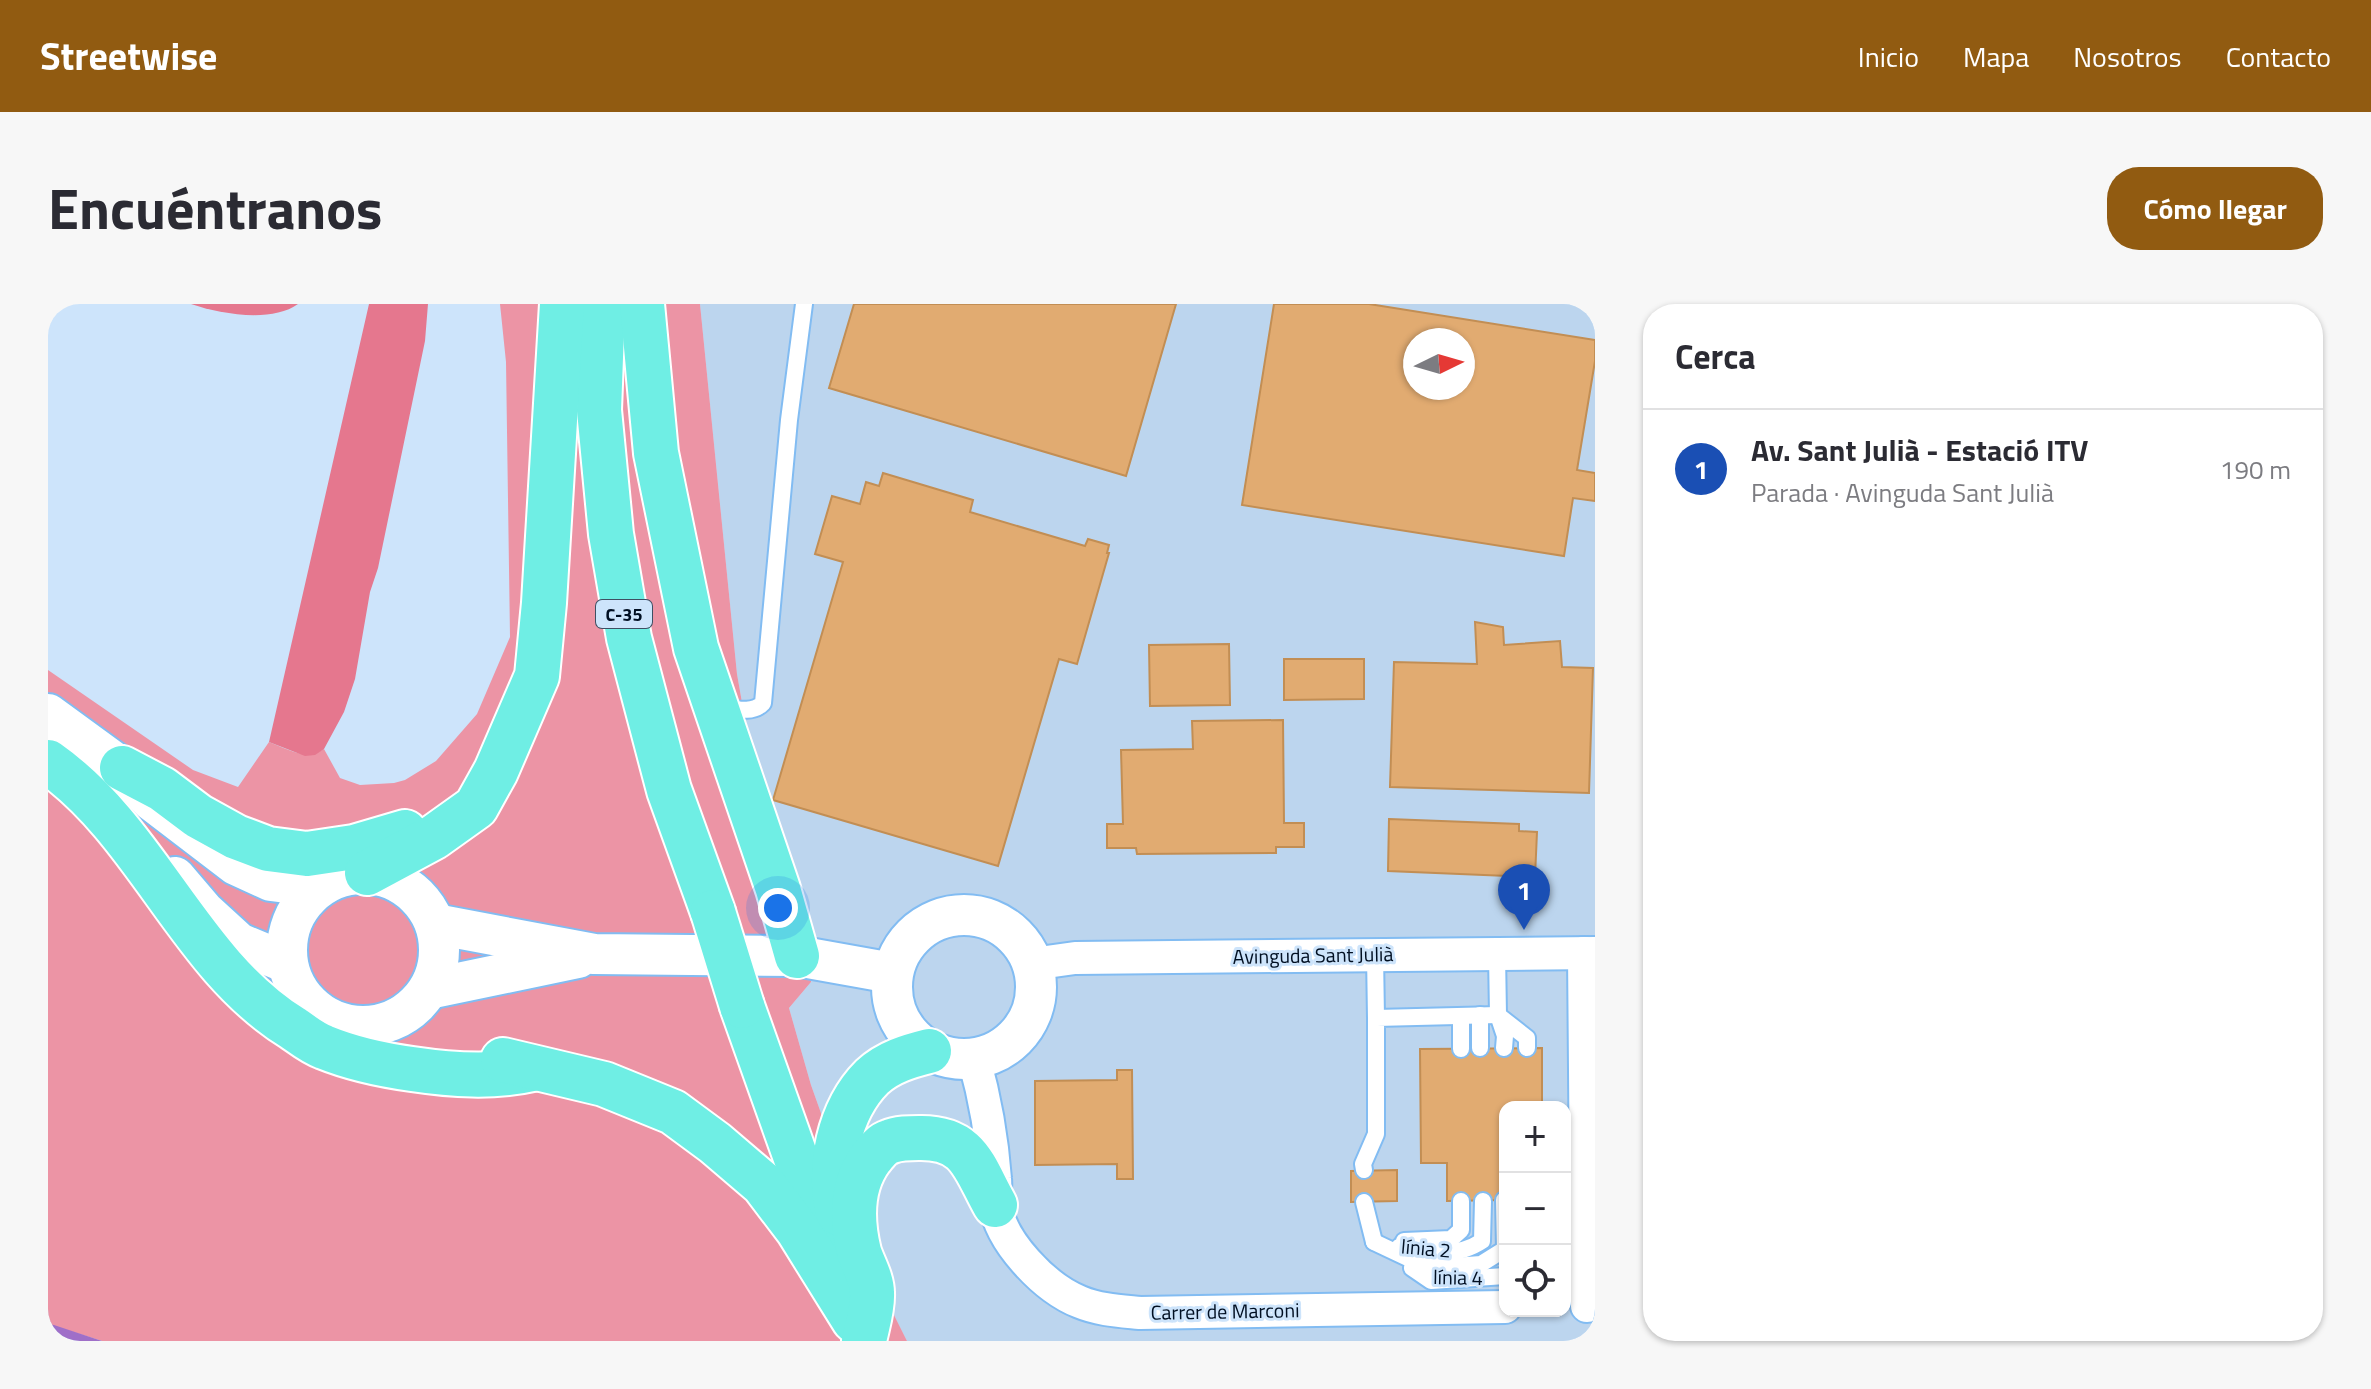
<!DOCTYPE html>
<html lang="es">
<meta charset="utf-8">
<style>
:root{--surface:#fff;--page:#f7f7f7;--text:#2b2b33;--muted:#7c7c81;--line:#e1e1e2;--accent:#915b11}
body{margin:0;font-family:"Titillium Web",sans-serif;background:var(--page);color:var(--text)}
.controls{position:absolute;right:24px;bottom:24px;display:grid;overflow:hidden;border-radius:16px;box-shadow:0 2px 6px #0004}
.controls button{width:72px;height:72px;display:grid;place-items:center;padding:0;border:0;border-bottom:2px solid var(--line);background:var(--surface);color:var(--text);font:40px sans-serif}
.compass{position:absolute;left:1355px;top:24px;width:72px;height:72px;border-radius:50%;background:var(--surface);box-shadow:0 2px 6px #0004;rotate:85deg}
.you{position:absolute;left:730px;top:604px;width:28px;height:28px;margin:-20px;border:6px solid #fff;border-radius:50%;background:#1a73e8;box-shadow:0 0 0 12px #1a73e833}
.badge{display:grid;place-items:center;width:52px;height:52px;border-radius:50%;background:var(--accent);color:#fff;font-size:26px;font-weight:700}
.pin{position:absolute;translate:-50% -66px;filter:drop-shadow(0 2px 4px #0008)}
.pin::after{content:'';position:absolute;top:42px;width:28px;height:24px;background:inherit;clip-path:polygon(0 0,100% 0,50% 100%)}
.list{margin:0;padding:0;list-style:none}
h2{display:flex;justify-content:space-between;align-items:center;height:104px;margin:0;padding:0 32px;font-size:34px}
h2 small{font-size:26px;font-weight:400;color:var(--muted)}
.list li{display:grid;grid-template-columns:52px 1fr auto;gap:24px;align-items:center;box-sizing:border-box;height:120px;padding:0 32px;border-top:2px solid var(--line)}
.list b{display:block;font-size:30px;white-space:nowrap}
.list p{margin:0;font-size:26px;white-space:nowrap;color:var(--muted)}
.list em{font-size:26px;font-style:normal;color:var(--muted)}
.icon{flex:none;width:44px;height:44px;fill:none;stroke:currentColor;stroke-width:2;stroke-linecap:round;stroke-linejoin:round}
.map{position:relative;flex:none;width:1547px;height:1037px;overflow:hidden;border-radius:32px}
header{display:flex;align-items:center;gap:48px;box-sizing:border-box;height:112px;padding:0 40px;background:var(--accent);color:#fff}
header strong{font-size:38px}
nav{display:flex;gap:44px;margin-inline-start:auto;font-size:28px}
.intro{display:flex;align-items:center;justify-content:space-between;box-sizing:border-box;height:192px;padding:0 48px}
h1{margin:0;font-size:56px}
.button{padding:20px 36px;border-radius:32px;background:var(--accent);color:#fff;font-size:28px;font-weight:700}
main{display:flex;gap:48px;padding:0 48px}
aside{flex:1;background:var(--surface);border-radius:32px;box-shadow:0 2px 6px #0004}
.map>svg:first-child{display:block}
.built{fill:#bcd5ee;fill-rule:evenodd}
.green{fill:#ec94a5}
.forest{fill:#e5778e}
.water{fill:#9f6fc8}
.building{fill:#e1ab71;stroke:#c28e54;stroke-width:2;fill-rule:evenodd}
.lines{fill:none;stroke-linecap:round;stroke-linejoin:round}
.service-casing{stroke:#82bcf2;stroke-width:20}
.minor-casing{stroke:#82bcf2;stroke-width:36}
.tertiary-casing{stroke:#82bcf2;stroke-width:44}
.trunk-casing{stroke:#fff;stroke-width:48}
.service{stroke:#fff;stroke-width:16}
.minor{stroke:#fff;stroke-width:32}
.tertiary{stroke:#fff;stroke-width:40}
.trunk{stroke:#6feee4;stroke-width:44}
.trunk-bridge-casing{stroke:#fff;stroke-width:48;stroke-linecap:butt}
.trunk-bridge{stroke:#6feee4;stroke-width:44}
.labels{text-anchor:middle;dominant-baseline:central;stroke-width:6;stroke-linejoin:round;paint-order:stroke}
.shield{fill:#cde4fb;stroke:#3e4f63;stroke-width:2}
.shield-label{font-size:18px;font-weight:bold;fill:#000f22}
.street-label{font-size:20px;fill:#000f22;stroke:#cde4fb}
</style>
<header>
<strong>Streetwise</strong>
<nav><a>Inicio</a><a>Mapa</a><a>Nosotros</a><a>Contacto</a></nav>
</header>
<div class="intro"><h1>Encuéntranos</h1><a class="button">Cómo llegar</a></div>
<main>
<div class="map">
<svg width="1547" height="1037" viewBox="0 0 1547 1037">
<rect width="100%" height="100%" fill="#cde4fb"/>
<path class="built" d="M 652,0 L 1547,0 L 1547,1037 L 859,1037 L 842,1003 L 763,781 L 741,704 L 763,678 L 702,444 L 689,370 ZM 1367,36 L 1415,36 L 1415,84 L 1367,84 ZM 1457,803 L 1517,803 L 1517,1007 L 1457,1007 Z"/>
<path class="green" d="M 452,0 L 652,0 L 689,370 L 702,444 L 763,632 L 763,678 L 741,704 L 763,781 L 842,1003 L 859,1037 L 54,1037 L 0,1020 L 0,366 L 145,466 L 190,483 L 221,438 C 240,445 257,457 276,445 L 292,474 L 312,481 L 346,479 L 357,476 L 388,457 L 429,410 L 462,333 L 458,58 Z"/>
<g class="forest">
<path d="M 143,0 L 250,0 C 224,19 172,10 143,0 Z"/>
<path d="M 321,0 L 380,0 L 377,37 L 330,264 L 322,288 L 307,375 L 296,408 L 276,445 L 267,451 L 257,452 L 221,438 Z"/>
</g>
<path class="water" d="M 0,1020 L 6,1021 L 54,1037 L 0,1037 Z"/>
<g class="building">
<path d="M 806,0 L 1128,0 L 1078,172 L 781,84 Z"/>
<path d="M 1226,0 L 1321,0 L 1547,36 L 1547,57 L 1529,166 L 1547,169 L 1547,197 L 1525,194 L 1516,252 L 1194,201 ZM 1367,36 L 1415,36 L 1415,84 L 1367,84 Z"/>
<path d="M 835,169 L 925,196 L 922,208 L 1037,242 L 1040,235 L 1061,241 L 1059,249 L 1061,249 L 1029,360 L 1011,355 L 950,562 L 725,496 L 795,258 L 767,250 L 784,192 L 812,200 L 818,178 L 831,182 Z"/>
<path d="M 1427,318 L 1455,323 L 1456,341 L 1512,337 L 1514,363 L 1545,364 L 1541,489 L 1342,483 L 1346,358 L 1429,360 Z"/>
<path d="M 1181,340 L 1182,401 L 1102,402 L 1101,341 Z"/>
<path d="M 1236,355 L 1316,355 L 1316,395 L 1236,396 Z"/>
<path d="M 1235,416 L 1236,519 L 1256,519 L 1256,543 L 1228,543 L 1228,549 L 1089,550 L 1088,544 L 1059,544 L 1059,520 L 1075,520 L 1073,446 L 1145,445 L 1144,417 Z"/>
<path d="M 1341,515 L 1471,520 L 1471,527 L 1489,528 L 1487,573 L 1340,567 Z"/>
<path d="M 1494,744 L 1494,803 L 1457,803 L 1457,896 L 1399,897 L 1399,859 L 1373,859 L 1372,745 Z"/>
<path d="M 1069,766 L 1084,766 L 1085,875 L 1069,875 L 1069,860 L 987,861 L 987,777 L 1069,776 Z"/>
<path d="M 1349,866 L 1349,897 L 1303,898 L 1303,867 Z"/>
</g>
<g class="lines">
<g class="service-casing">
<g id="service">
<path d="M 672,403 C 687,405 705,410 715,399 L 741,116 L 756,0"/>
<path d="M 1327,650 L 1328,714"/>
<path d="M 1449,650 L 1450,711 L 1457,732 L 1456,744"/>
<path d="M 1432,711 L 1432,744"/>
<path d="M 1451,712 L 1479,734 L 1479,744"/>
<path d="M 1413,745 L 1413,712"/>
<path d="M 1316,866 L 1315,860 L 1328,830 L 1328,714 L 1450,711"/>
<path d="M 1316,898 L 1326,938"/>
<path d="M 1356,937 L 1403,935 L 1413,926 L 1413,897"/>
<path d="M 1326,938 L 1381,964 L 1433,960 L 1457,945 L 1456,896"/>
<path d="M 1351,943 C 1380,949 1409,954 1434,937 L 1435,897"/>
<path d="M 1364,964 L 1383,977 L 1457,972"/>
</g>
</g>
<g class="minor-casing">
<g id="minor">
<path d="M 1536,649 L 1539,1002"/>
<path d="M 984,660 L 1027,654 L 1547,649"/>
<path d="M 926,755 C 937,794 944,834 947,875 C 948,883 946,891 947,899 C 952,938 997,984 1032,998 C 1051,1006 1072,1007 1092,1009 L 1457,1003"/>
</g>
</g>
<g class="tertiary-casing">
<g id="tertiary">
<path d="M 0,410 L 74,464 L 103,496 L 188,561 L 223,577 L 270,583"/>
<circle cx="315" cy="646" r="76"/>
<path d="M 127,573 L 156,607 L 191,639 L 239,659"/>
<circle cx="916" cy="683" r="72"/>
<path d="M 387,620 L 546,650 L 749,652 L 844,669"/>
<path d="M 381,685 L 530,654"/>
</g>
</g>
<g class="trunk-casing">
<g id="trunk">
<path d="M 555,0 L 551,106 L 563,230 L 581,334 L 621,486 L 665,608"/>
<path d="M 594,0 L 608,149 L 648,344 L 730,585 L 749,652"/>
<path d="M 0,458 C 101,529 141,660 245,724 C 255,731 265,739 276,743 C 303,754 335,761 364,765 C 404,771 445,774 484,765"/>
<path d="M 74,464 L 114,485 L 150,512 L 188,533 L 220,545 L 259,550 L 306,543 L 357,528"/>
<path d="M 319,569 L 386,533 L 428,503 L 448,467 L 489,372 L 496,299 L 514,0"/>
<path d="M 694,702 L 780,944"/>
<path d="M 455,756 L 556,780 L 625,808 L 667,839 L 715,880 L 750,926 L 806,1016"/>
<path d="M 790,909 C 779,864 791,806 824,773 C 840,758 861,752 881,747"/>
<path d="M 816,1037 C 819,1022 825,1004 824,989 C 824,975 815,961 811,948 C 803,915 803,881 823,854 C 828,848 834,840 841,838 C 850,834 862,834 871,834 C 922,833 926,864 947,901"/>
</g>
</g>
<use href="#service" class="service"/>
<use href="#minor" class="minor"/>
<use href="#tertiary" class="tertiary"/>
<use href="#trunk" class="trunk"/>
<g class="trunk-bridge-casing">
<path id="trunk-bridge" d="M 665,608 L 694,702"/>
</g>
<use href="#trunk-bridge" class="trunk-bridge"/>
</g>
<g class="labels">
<rect class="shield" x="548" y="296" width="56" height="28" rx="6"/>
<g class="shield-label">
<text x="576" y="310">C-35</text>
</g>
<g class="street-label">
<text transform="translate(1265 651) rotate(-1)">Avinguda Sant Julià</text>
<text transform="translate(1378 944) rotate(5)">línia 2</text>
<text transform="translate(1410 973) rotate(1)">línia 4</text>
<text transform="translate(1177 1007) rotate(-1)">Carrer de Marconi</text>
</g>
</g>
</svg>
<div class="controls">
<button>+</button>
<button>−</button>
<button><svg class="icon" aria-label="locate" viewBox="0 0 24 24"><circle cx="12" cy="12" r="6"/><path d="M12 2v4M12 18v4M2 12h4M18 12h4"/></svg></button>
</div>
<svg class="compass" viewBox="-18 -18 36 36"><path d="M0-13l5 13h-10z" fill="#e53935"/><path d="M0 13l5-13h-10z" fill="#7c7c81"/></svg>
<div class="you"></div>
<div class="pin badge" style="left:1476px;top:626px;background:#1a4fb4">1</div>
</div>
<aside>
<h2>Cerca<small></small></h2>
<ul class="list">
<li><span class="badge" style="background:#1a4fb4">1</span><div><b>Av. Sant Julià - Estació ITV</b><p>Parada · Avinguda Sant Julià</p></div><em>190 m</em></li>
</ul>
</aside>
</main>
